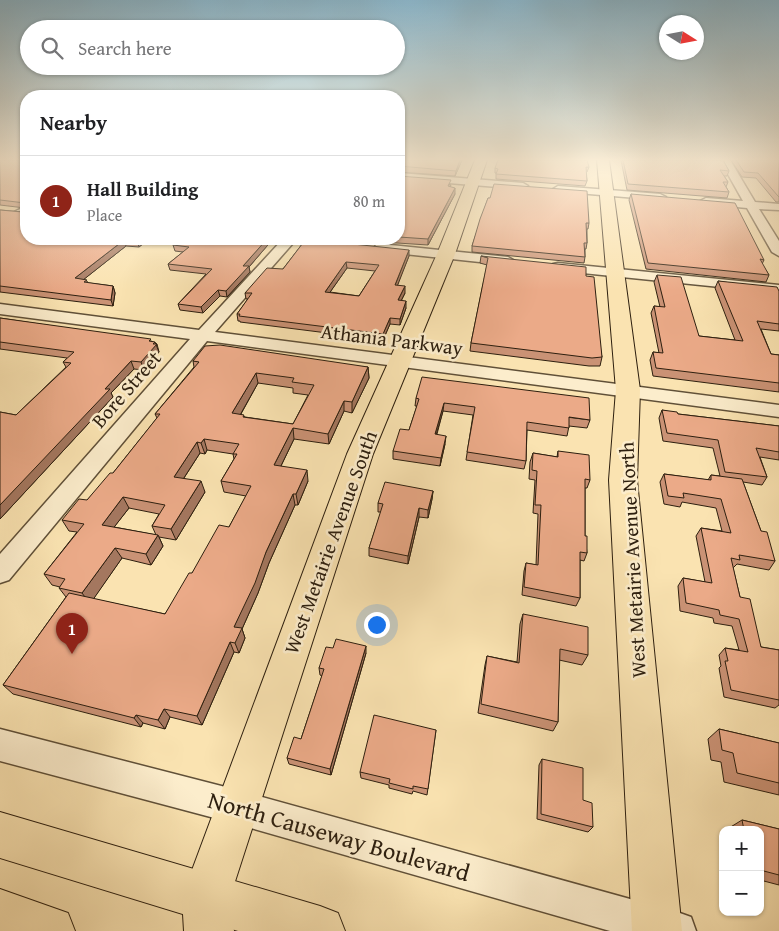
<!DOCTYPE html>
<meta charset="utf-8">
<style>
:root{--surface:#fff;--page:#f6f6f6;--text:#202124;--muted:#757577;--line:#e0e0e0;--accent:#8f2418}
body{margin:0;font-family:"Gentium Book Plus",serif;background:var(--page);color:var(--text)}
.controls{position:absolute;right:15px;bottom:15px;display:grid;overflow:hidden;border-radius:10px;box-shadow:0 1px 4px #0004}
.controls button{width:45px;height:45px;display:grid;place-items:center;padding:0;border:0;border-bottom:1px solid var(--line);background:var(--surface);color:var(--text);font:25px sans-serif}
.compass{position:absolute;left:659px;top:15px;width:45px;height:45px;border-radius:50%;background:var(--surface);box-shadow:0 1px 4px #0004;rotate:101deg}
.you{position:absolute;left:376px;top:624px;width:18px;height:18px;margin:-12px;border:4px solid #fff;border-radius:50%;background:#1a73e8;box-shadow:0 0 0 8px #1a73e833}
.badge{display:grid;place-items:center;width:32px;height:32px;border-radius:50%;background:var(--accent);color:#fff;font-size:16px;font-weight:700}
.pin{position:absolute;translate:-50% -41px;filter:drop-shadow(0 1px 2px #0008)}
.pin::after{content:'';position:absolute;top:26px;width:18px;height:15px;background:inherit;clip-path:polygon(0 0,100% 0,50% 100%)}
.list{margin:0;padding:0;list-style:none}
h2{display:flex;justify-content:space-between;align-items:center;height:65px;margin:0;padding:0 20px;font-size:21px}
h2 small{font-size:16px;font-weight:400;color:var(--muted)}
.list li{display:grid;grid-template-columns:32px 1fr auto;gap:15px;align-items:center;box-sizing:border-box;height:90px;padding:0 20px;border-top:1px solid var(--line)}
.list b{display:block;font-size:19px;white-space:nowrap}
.list p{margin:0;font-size:16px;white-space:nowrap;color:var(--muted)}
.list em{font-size:16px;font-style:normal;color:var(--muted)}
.icon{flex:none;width:28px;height:28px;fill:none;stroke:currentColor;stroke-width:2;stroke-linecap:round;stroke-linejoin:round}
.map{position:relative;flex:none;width:779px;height:931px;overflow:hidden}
.search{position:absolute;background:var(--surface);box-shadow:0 1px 4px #0004;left:20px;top:20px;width:385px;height:55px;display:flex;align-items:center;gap:12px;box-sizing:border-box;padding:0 18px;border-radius:28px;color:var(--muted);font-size:19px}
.panel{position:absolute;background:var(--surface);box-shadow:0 1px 4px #0004;left:20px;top:90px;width:385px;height:155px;border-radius:20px}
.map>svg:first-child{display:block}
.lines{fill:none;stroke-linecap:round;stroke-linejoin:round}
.minor-casing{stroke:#605038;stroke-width:3}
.major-casing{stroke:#2d1f0f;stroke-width:2}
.highway-casing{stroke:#2d1f0f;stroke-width:2}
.minor{fill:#fcedcc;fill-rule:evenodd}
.major{fill:#fae3b1;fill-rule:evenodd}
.highway{fill:#fae3b1;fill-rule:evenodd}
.wall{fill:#ca9275;stroke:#2d1f0f;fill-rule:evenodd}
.shaded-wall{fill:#a4775f;stroke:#2d1f0f}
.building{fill:#ebaa88;stroke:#2d1f0f;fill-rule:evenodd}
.labels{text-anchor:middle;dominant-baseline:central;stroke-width:5;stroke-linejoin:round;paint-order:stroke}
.street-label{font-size:20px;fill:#2d1f0f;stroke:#fcedcc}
.near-street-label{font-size:24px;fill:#2d1f0f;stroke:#fcedcc}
</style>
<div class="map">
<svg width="779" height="931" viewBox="0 0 779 931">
<rect width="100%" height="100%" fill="#fae3b1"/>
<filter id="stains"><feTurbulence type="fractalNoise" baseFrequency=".004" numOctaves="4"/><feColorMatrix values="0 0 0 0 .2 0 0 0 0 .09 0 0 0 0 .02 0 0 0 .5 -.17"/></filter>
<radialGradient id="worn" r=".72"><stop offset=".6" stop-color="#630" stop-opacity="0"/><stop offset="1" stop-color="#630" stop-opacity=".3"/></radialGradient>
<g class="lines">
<g class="minor-casing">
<g id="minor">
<path d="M 720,160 L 730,160 L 755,202 L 779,204 L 779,210 L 759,209 L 779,241 L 779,256 L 772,252 L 747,208 L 706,204 L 700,201 L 706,198 L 743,201 Z"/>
<path d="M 399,173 L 523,183 L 528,186 L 523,189 L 399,179 Z"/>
<path d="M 558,186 L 660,194 L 666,197 L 660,200 L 554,191 L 553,189 Z"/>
<path d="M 26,206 L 26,213 L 16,214 L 14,212 Z"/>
<path d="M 283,239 L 339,240 L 340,243 L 334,247 L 294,242 L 215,332 L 779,405 L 779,417 L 207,341 L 9,580 L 0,583 L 0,554 L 190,339 L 0,314 L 0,304 L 199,330 Z"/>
<path d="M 381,244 L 508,257 L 515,261 L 508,265 L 376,251 L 374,248 L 376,245 Z"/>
<path d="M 558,263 L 779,285 L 779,293 L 553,270 L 551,267 L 553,264 Z"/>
<path d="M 0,729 L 237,790 L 677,912 L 691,917 L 696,931 L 610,931 L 237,824 L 0,761 Z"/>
</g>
</g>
<g class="major-casing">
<g id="major">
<path d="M 475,160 L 487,160 L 455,254 L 373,454 L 230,897 L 234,931 L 184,931 L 182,897 L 347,454 L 437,254 Z"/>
<path d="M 597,160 L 609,160 L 640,390 L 637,480 L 682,931 L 632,931 L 609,480 L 616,390 Z"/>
</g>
</g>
<g class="highway-casing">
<g id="highway">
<path d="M 0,812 L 320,906 L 338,913 L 345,931 L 238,931 L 0,858 Z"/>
<path d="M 0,889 L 68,913 L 75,931 L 0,931 Z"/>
</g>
</g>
<use href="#minor" class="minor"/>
<use href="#major" class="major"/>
<use href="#highway" class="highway"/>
</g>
<g class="wall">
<path d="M 0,160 L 26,160 L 26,239 L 149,239 L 139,247 L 126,246 L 84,279 L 89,283 L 113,286 L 115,293 L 113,306 L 0,292 L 0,210 L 23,212 L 25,210 L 25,208 L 0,205 Z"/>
<path d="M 399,160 L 462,160 L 455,176 L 399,172 Z"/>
<path d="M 621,160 L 723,160 L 729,171 L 727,176 L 724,176 L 728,182 L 726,187 L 729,192 L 727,198 L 627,190 Z"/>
<path d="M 731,160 L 779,160 L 779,202 L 776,202 L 756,178 L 742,177 Z"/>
<path d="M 589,167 L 587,172 L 586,172 L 587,181 L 585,186 L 496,179 L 496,173 L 495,173 L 495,168 Z"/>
<path d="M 399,175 L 399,176 L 451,185 L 450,187 L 455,194 L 428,245 L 336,239 L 399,239 Z"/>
<path d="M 631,194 L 764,260 L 762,264 L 769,275 L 766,282 L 646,269 L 629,200 Z"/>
<path d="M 488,198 L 589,223 L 588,229 L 587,229 L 587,243 L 586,249 L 585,249 L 585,257 L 584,263 L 472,252 L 472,246 Z"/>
<path d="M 180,239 L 273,239 L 249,267 L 250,272 L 227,297 L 220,296 L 203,313 L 180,310 L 178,304 L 206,274 L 170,270 L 168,264 L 183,252 L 175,251 L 173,245 Z"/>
<path d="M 306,239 L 409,256 L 397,285 L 405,293 L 401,301 L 406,308 L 400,325 L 390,324 L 383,340 L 240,322 L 240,321 L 238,321 L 237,314 L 248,299 L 246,299 L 245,293 L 283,269 ZM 347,268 L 375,271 L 359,296 L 330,292 Z"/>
<path d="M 481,256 L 586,276 L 602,357 L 600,366 L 589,366 L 470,351 L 471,343 L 487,265 L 480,263 Z"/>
<path d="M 657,275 L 699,336 L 735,340 L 715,288 L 718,281 L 779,291 L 779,331 L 761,329 L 771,354 L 779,355 L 779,392 L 653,376 L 650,360 L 653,352 L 659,353 L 651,313 L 654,306 L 660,307 L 654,282 Z"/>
<path d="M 0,318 L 151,341 L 157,344 L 159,352 L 144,370 L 134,369 L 111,393 L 113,397 L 0,519 L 0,412 L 16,415 L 66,367 L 63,362 L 67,358 L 0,349 Z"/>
<path d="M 193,361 L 368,367 L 369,378 L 352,413 L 344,411 L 329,444 L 294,439 L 281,466 L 308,481 L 298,505 L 295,505 L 269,563 L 258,593 L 242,629 L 245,638 L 239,653 L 234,652 L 202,725 L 170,717 L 165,729 L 143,723 L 141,727 L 13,694 L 3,685 L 66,597 L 59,588 L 60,587 L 52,585 L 44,574 L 77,532 L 69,531 L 62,520 L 87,500 L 113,473 L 157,418 L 155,414 L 194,367 ZM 258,383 L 293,388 L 293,393 L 308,395 L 293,424 L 245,417 L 241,414 ZM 207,450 L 233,454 L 234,459 L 221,481 L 224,492 L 246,496 L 229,527 L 192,573 L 165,614 L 93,599 L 122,558 L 151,565 L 163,546 L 159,537 L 176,540 L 205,492 L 184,478 L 200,453 L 205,454 ZM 129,508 L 159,514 L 152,526 L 156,535 L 114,527 Z"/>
<path d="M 416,398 L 590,420 L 587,428 L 569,426 L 567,436 L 527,430 L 526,461 L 524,469 L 466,460 L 473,415 L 443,411 L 437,434 L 445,444 L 440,466 L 393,459 L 393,451 L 409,430 L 417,406 L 415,406 Z"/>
<path d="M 662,410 L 678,414 L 779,426 L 779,460 L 760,457 L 767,477 L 762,485 L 743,482 L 761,531 L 775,561 L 769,570 L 737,564 L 733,568 L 740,597 L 761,647 L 779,650 L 779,705 L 775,708 L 724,697 L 719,668 L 721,666 L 719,655 L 725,648 L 739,650 L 732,626 L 714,623 L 713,618 L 680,611 L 678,586 L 683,578 L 705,582 L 696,536 L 701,528 L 722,531 L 716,508 L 682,502 L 680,507 L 664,504 L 660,482 L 664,474 L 708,480 L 711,475 L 720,476 L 713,448 L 663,441 L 659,418 Z"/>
<path d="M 558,451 L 590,480 L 587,488 L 585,488 L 585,536 L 587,553 L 584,561 L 580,560 L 580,598 L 576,606 L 522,595 L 524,571 L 526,563 L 536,565 L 538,514 L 533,513 L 535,480 L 529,479 L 530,462 L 533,453 L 557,457 Z"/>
<path d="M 433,491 L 432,499 L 428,518 L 419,517 L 408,564 L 369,556 L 369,548 L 381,512 L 378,512 L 378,503 Z"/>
<path d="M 523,614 L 588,655 L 582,665 L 559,660 L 558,722 L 553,731 L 478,713 L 485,665 L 487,656 L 517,662 L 520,624 Z"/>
<path d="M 333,648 L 366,653 L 331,775 L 289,764 L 287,758 L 301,739 L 322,676 L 320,675 L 319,668 Z"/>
<path d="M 719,729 L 779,743 L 779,795 L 724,782 L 721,762 L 711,760 L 708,739 Z"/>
<path d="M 436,730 L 427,795 L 413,791 L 412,794 L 389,788 L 389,785 L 361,778 L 360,772 Z"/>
<path d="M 542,759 L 593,827 L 588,832 L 537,819 L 539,765 Z"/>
<path d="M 742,820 L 779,829 L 779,885 L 760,880 L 760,830 L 730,830 L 729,828 Z"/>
</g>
<g class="shaded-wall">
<path d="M 460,160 L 462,160 L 455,176 L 456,171 Z"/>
<path d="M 455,188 L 455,194 L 428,245 L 428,239 Z"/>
<path d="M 140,239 L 149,239 L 139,247 L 137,241 Z"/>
<path d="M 267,239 L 273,239 L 249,267 L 250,272 L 227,297 L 226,291 L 243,266 Z"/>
<path d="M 124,240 L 126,246 L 78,284 L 75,278 Z"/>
<path d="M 409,250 L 409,256 L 395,292 L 395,285 Z"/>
<path d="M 346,262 L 347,268 L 326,298 L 325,292 Z"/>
<path d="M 113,286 L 115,293 L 113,306 L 111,300 Z"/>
<path d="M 405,286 L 405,293 L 398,307 L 398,300 Z"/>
<path d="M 218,290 L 220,296 L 203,313 L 201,307 Z"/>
<path d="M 406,301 L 406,308 L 400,325 L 400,319 Z"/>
<path d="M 390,318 L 390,324 L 383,340 L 383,334 Z"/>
<path d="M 155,342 L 159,352 L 144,370 L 141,362 L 153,344 Z"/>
<path d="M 131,361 L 134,369 L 111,393 L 113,397 L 0,519 L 0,505 L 105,389 Z"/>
<path d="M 368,367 L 369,378 L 352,413 L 352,402 Z"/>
<path d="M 256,373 L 258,383 L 235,424 L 232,413 Z"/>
<path d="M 344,401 L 344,411 L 329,444 L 328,434 Z"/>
<path d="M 444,403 L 443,411 L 434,442 L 435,434 Z"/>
<path d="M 293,428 L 294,439 L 276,476 L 274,465 Z"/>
<path d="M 446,436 L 445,444 L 440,466 L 441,458 Z"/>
<path d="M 204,439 L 207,450 L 205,454 L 201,443 Z"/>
<path d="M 197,442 L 200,453 L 178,487 L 174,477 Z"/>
<path d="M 307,470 L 308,481 L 298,505 L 296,494 Z"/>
<path d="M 201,481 L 205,492 L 176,540 L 171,529 Z"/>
<path d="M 433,491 L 432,499 L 428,518 L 428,510 Z"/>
<path d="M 293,494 L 295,505 L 269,563 L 258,593 L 242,629 L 245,638 L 239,653 L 235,643 L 234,627 L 266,552 Z"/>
<path d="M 123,497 L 129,508 L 108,535 L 102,525 Z"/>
<path d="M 419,508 L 419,517 L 408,564 L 408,556 Z"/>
<path d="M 158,535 L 163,546 L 151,565 L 146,554 Z"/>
<path d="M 115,548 L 122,558 L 90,604 L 82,593 Z"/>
<path d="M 230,642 L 234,652 L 202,725 L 197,716 Z"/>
<path d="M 366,646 L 366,653 L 331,775 L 330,769 Z"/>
<path d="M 164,709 L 170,717 L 165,729 L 158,720 Z"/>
<path d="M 136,715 L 143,723 L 141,727 L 134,718 Z"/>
</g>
<g class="building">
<path d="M 0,160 L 26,160 L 26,239 L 140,239 L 137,241 L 124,240 L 75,278 L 87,280 L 84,282 L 113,286 L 111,300 L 0,286 L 0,210 L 23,212 L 25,210 L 25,203 L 0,200 Z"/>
<path d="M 399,160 L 460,160 L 456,171 L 399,166 Z"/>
<path d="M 498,160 L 587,160 L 589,167 L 586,167 L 587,181 L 496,174 L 498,169 L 495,168 Z"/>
<path d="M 623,160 L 723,160 L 729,171 L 720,170 L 728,182 L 723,182 L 729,192 L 628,184 Z"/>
<path d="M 736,160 L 779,160 L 779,197 L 778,196 L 758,173 L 744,172 Z"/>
<path d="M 399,175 L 399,176 L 451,180 L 448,186 L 455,188 L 428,239 L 399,237 Z"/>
<path d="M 494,184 L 587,191 L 589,223 L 586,223 L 587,243 L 584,243 L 585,257 L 472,246 L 480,219 L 488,198 L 490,198 Z"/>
<path d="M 631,194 L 735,203 L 764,260 L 760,259 L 769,275 L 648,263 Z"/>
<path d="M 180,239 L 267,239 L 243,266 L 249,266 L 226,291 L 218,290 L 201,307 L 178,304 L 212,269 L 168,264 L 189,247 L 173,245 Z"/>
<path d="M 306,239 L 409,250 L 395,285 L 405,286 L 398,300 L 406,301 L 400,319 L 390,318 L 383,334 L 239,316 L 240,314 L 237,314 L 252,293 L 245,293 L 267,268 L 283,269 ZM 346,262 L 379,265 L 359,296 L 325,292 Z"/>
<path d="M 481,256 L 586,267 L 586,276 L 594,277 L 602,357 L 592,358 L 471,343 L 488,258 Z"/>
<path d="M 657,275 L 681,277 L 699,336 L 743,341 L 718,281 L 777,287 L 779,291 L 779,324 L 757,321 L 771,354 L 779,355 L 779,383 L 656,368 L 653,352 L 663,353 L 654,306 L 665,307 Z"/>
<path d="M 0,318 L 151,339 L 149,341 L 155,342 L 153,344 L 157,344 L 141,362 L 131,361 L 105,389 L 110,389 L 0,505 L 0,412 L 16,415 L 71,363 L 63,362 L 74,352 L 0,342 Z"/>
<path d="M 220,345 L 368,367 L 352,402 L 344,401 L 328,434 L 293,428 L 274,465 L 307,470 L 296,494 L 293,494 L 266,552 L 255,583 L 234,627 L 242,628 L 235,643 L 230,642 L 197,716 L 164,709 L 158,720 L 136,715 L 134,718 L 3,685 L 69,593 L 165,614 L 189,573 L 192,573 L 219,525 L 229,527 L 251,486 L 221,481 L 237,454 L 233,454 L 239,444 L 204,439 L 201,443 L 197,442 L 174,477 L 201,481 L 171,529 L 152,526 L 165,505 L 123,497 L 102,525 L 158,535 L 146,554 L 115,548 L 82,593 L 59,588 L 65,579 L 44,574 L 84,524 L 62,520 L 79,499 L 87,500 L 110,473 L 113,473 L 160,414 L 155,414 L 199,362 L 193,361 L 205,346 ZM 256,373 L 294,378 L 292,382 L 314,385 L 293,424 L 243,417 L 244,415 L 232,413 Z"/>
<path d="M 422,377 L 589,398 L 590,420 L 569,417 L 569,428 L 527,422 L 526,461 L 467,452 L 475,407 L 444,403 L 435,434 L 446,436 L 441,458 L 393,451 L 400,429 L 409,430 L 419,399 L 416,398 Z"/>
<path d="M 662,410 L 677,412 L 678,414 L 779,426 L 779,452 L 756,448 L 767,477 L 725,472 L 718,440 L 667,433 Z"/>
<path d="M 558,451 L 589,455 L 590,480 L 585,479 L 585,536 L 587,536 L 587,553 L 580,552 L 580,598 L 524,587 L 526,563 L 538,565 L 541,505 L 535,505 L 537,471 L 532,470 L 533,453 L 558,457 Z"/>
<path d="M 664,474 L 711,480 L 711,475 L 742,479 L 761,531 L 767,532 L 775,561 L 739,555 L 740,560 L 731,558 L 740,597 L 750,599 L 761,647 L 779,650 L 779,700 L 731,690 L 725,661 L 728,661 L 725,648 L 748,652 L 739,619 L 720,615 L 719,610 L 686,603 L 683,578 L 712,583 L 701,528 L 731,533 L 721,499 L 683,493 L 684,498 L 668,496 Z"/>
<path d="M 385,482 L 433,491 L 428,510 L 419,508 L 408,556 L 369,548 L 383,504 L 378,503 Z"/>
<path d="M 523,614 L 588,627 L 588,655 L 560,649 L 558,722 L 481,704 L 487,656 L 519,663 Z"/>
<path d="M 336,639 L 366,646 L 330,769 L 287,758 L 294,737 L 301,739 L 324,669 L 319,668 L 326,647 L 333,648 Z"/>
<path d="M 374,715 L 436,730 L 428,789 L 413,786 L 413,789 L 389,783 L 390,779 L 360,772 Z"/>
<path d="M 719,729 L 779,743 L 779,783 L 737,773 L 733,753 L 722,750 Z"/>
<path d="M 542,759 L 583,768 L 583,800 L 592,803 L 593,827 L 541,814 Z"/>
<path d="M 742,820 L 779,829 L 779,875 L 760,870 L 760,830 L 744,830 Z"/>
</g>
<linearGradient id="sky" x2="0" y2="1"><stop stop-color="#8bb8ce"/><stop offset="0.55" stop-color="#fdf2dc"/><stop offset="1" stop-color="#fdf2dc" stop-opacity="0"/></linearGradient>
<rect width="779" height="290" fill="url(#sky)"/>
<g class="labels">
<g class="street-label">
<text transform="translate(392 339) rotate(7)">Athania Parkway</text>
<text transform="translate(126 389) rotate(-49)">Bore Street</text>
<text transform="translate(330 542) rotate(-70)">West Metairie Avenue South</text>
<text transform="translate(632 560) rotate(-93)">West Metairie Avenue North</text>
</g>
<g class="near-street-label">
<text transform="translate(339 836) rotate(16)">North Causeway Boulevard</text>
</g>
</g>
<rect width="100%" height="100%" filter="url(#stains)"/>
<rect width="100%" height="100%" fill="url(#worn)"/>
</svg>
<div class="controls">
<button>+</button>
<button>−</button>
</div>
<svg class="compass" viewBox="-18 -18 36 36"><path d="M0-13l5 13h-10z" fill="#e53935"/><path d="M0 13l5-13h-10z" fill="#757577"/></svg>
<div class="you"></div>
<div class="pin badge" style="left:72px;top:654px">1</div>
<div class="search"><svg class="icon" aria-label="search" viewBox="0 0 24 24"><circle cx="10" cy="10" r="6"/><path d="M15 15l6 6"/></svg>Search here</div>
<section class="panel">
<h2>Nearby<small></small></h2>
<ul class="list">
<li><span class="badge">1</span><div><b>Hall Building</b><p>Place</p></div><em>80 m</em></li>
</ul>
</section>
</div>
